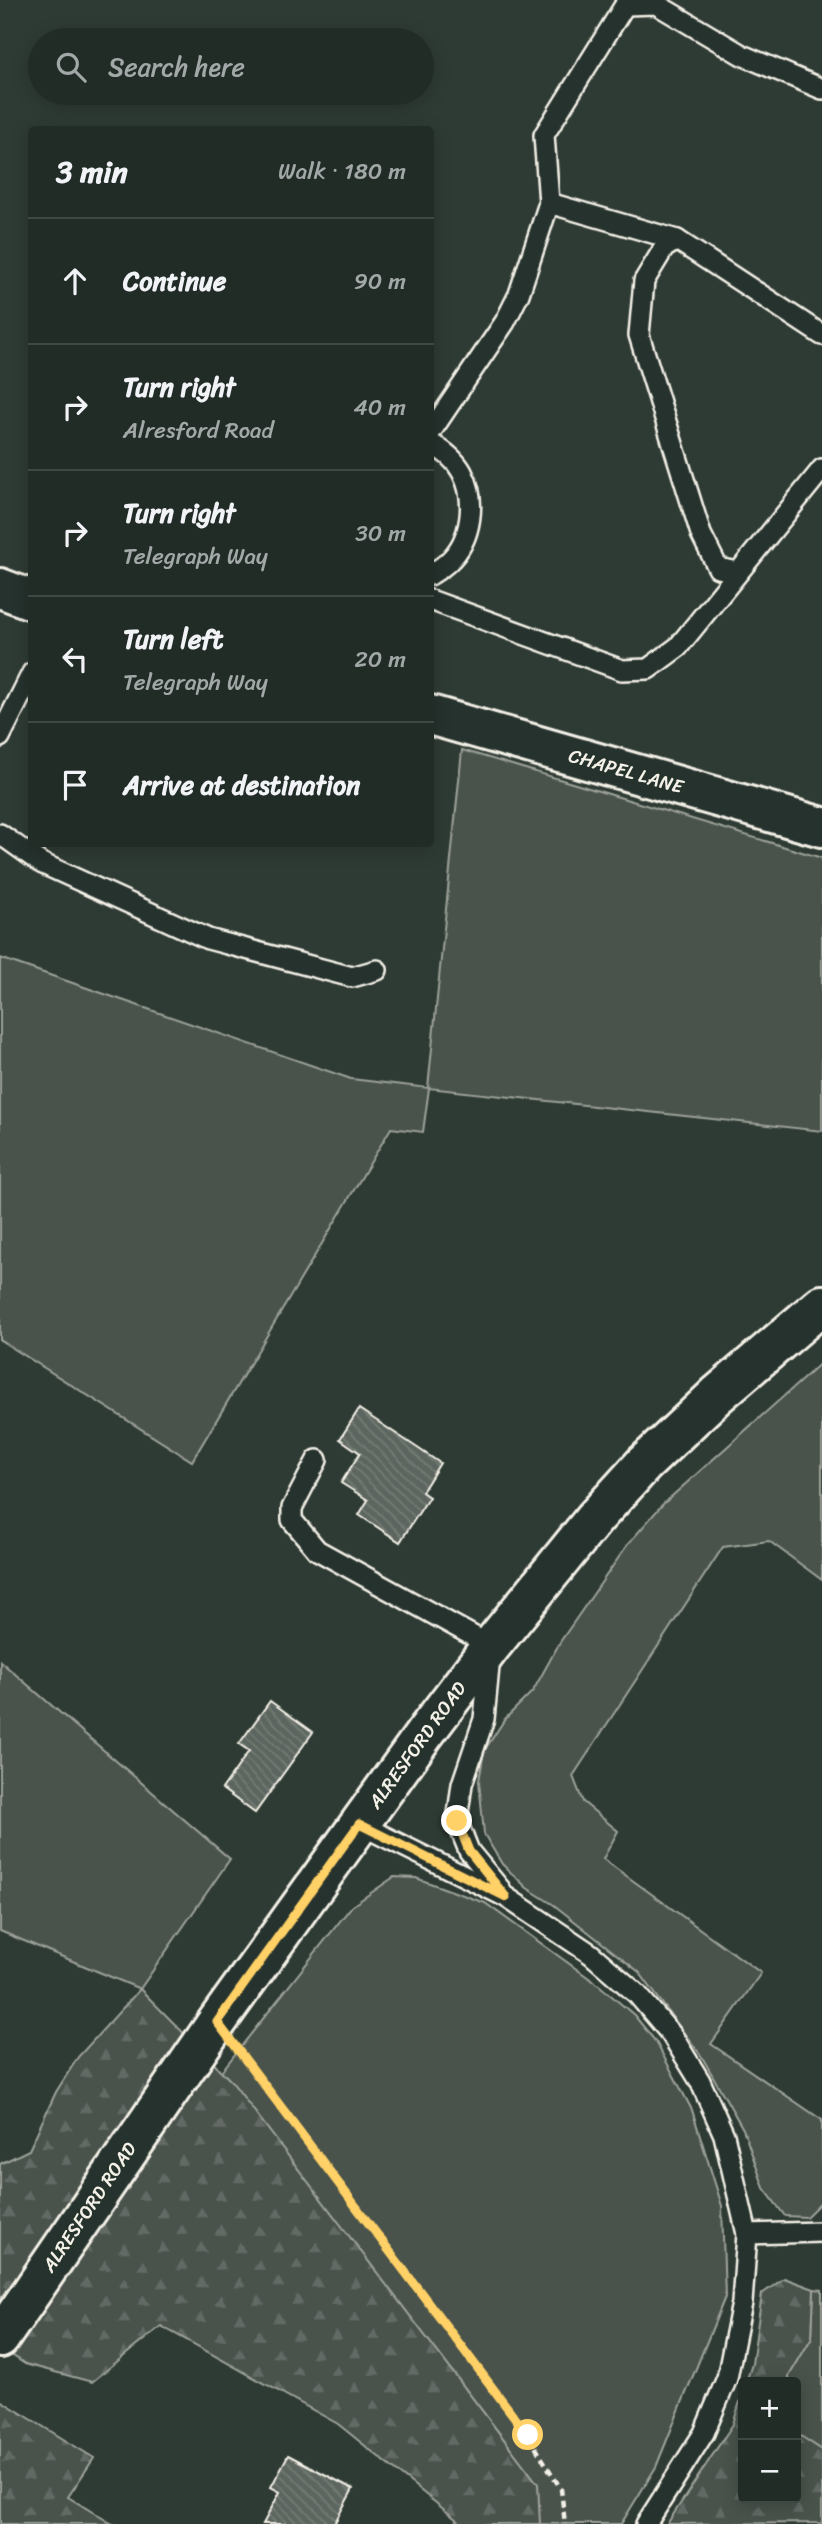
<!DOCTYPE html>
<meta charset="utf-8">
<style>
:root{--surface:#222c27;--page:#2e3833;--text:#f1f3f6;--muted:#a2a7a7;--line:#3f4844}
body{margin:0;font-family:Sriracha,sans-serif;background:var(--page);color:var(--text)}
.controls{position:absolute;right:21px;bottom:21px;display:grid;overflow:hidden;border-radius:7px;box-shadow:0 4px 18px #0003}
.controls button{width:63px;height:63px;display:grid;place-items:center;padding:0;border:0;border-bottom:2px solid var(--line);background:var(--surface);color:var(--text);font:35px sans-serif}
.stop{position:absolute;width:21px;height:21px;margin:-16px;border:5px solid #ffd166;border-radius:50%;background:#fff}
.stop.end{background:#ffd166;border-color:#fff;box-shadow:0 2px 7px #0008}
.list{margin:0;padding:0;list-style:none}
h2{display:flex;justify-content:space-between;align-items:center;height:91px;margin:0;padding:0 28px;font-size:30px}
h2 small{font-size:23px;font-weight:400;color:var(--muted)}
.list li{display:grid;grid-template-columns:46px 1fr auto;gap:21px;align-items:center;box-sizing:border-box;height:126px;padding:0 28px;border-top:2px solid var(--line)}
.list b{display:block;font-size:26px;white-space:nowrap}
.list p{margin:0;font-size:23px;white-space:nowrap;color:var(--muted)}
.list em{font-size:23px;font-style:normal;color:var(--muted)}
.icon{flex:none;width:38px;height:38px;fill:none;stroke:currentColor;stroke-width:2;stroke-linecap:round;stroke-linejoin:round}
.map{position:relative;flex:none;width:822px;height:2524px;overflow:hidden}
.search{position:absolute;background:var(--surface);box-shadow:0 4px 18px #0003;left:28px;top:28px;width:406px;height:77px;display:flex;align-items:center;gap:18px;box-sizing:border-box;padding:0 24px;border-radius:38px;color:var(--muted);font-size:26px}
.panel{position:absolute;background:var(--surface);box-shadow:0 4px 18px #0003;left:28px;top:126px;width:406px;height:721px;border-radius:7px}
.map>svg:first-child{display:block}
.green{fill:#48524c;stroke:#9ea29a;stroke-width:2}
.forest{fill:url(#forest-firs);stroke:#9ea29a;stroke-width:2}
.building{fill:url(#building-back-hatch);stroke:#f4f1e8;stroke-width:2}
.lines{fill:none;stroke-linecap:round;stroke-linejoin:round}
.service-casing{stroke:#f4f1e8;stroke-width:24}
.tertiary-casing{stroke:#f4f1e8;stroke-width:44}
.secondary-casing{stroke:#f4f1e8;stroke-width:44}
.path{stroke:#f4f1e8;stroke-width:4.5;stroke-dasharray:7 5;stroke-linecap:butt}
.service{stroke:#26332d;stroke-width:19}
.tertiary{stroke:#26332d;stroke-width:38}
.secondary{stroke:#26332d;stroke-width:38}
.route{stroke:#ffd166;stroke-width:9}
.labels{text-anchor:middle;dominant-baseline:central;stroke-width:5;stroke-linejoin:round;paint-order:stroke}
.street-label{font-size:19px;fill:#f4f1e8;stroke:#26332d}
</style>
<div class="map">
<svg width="822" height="2524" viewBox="0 0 822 2524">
<defs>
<pattern id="forest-firs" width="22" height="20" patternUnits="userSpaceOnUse" patternTransform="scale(1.75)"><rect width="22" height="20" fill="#48524c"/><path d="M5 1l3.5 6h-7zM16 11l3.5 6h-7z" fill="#636b66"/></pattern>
<pattern id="building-back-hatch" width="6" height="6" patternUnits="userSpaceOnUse" patternTransform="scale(1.75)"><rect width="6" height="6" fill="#5c655e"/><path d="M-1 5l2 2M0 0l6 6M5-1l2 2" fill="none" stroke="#747c75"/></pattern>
</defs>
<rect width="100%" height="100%" fill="#2e3b34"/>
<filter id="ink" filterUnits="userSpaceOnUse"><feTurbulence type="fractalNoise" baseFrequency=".0143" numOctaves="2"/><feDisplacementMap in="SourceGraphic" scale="14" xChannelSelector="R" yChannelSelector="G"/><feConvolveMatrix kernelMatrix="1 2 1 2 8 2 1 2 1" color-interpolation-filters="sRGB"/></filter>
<g filter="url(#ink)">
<g class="green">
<path d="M 462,750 L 822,858 L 822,1131 L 429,1088 L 423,1132 L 391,1128 L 192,1461 L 0,1340 L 0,958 L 351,1079 L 428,1088 Z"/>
<path d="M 822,1362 L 822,1580 L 769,1541 L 723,1547 L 573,1776 L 583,1802 L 618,1831 L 603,1859 L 761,1973 L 711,2044 L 822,2120 L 822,2201 L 806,2217 L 785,2216 L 764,2188 L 743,2129 L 702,2057 L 639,1972 L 554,1905 L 527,1888 L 502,1864 L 484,1834 L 479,1781 L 484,1751 L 505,1719 L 533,1691 L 560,1642 L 628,1544 L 662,1505 Z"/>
<path d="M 0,1661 L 230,1859 L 140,1989 L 0,1931 Z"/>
<path d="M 394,1877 L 416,1878 L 485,1903 L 600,1986 L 634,2015 L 656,2042 L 692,2110 L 722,2206 L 725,2297 L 656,2467 L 621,2524 L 539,2524 L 538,2484 L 221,2072 L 352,1906 Z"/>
<path d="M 814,2289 L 822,2290 L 822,2450 L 796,2433 L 796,2382 L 789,2382 L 789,2376 L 812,2337 Z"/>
</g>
<g class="forest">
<path d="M 140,1989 L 232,2082 L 538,2484 L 540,2524 L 462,2524 L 338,2424 L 161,2326 L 92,2382 L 25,2364 L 0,2347 L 0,2164 L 29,2150 L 56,2092 L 78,2057 Z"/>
<path d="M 784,2278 L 814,2289 L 812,2337 L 789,2376 L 789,2382 L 746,2382 L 752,2364 L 762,2294 Z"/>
<path d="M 743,2392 L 743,2498 L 796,2498 L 796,2433 L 822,2450 L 822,2523 L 667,2524 L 733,2424 Z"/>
<path d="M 0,2400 L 94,2458 L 68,2497 L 112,2524 L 0,2524 Z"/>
</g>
<g class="building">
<path d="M 359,1409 L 440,1463 L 422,1492 L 429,1497 L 400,1542 L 359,1515 L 368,1500 L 341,1483 L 360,1453 L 340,1439 Z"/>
<path d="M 270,1701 L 313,1732 L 255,1813 L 222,1789 L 249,1751 L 239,1744 Z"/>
<path d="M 288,2455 L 353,2489 L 334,2524 L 263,2524 L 280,2492 L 271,2487 Z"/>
</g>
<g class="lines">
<g class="service-casing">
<g id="service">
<path d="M 625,5 L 656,4 L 742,55 L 822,89"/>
<path d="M 549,203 L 544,135 L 628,0"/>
<path d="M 677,240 L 664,248 L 644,281 L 639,335 L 701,534 L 718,568 L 738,572"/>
<path d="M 430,433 L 505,322 L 519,294 L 549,203 L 677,240 L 822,335"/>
<path d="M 430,443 C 443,450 455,459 462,472 C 477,500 472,540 448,562 C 443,567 436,571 430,575"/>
<path d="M 430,600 L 622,670 L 648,669 L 678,647 L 822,469"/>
<path d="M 0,737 L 32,673"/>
<path d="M 0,834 L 41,863 L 208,939 L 352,977 L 377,970"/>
<path d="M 317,1460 L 292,1508 L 292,1520 L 317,1550 L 491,1646 L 484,1719 L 462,1784 L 457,1821 L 469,1851 L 501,1890"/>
<path d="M 359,1824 L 506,1897 L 591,1954 L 637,1994 L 671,2034 L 700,2081 L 724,2135 L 747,2234 L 742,2303 L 727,2378 L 704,2433 L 646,2524"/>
<path d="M 747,2234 L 822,2232"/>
</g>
</g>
<g class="tertiary-casing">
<g id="tertiary">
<path d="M 0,588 L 32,600"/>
<path d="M 430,715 L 822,827"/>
</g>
</g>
<g class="secondary-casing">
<path id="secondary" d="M 0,2338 L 217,2022 L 425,1733 L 491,1646 L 594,1519 L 644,1464 L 717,1395 L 822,1305"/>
</g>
<path class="path" d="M 241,2053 L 528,2435 L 561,2489 L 565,2524"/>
<use href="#service" class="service"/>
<use href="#tertiary" class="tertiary"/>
<use href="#secondary" class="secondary"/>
</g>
</g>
<g class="lines" filter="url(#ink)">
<path class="route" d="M 457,1821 L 469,1851 L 506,1897 L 359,1824 L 217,2022 L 528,2435"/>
</g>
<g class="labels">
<g class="street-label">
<text transform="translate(626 771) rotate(16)">CHAPEL LANE</text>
<text transform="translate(417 1745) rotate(-54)">ALRESFORD ROAD</text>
<text transform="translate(89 2207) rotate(-56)">ALRESFORD ROAD</text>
</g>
</g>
</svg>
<div class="controls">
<button>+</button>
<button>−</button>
</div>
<div class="stop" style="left:528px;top:2435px"></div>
<div class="stop end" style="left:457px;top:1821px"></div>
<div class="search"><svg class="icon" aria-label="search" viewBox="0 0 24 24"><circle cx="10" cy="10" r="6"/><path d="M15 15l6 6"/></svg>Search here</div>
<section class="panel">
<h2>3 min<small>Walk · 180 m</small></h2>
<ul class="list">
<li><svg class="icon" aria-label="ahead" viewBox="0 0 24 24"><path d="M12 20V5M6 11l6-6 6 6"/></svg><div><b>Continue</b></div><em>90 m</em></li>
<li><svg class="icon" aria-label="right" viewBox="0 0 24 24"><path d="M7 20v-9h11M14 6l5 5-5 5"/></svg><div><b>Turn right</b><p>Alresford Road</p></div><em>40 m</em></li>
<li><svg class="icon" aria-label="right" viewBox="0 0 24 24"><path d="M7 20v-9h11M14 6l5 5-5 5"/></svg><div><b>Turn right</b><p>Telegraph Way</p></div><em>30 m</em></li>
<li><svg class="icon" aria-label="left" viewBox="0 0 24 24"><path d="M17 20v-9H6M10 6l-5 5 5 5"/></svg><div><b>Turn left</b><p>Telegraph Way</p></div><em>20 m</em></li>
<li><svg class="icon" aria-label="arrive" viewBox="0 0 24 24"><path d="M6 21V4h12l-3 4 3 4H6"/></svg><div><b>Arrive at destination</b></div></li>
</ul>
</section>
</div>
